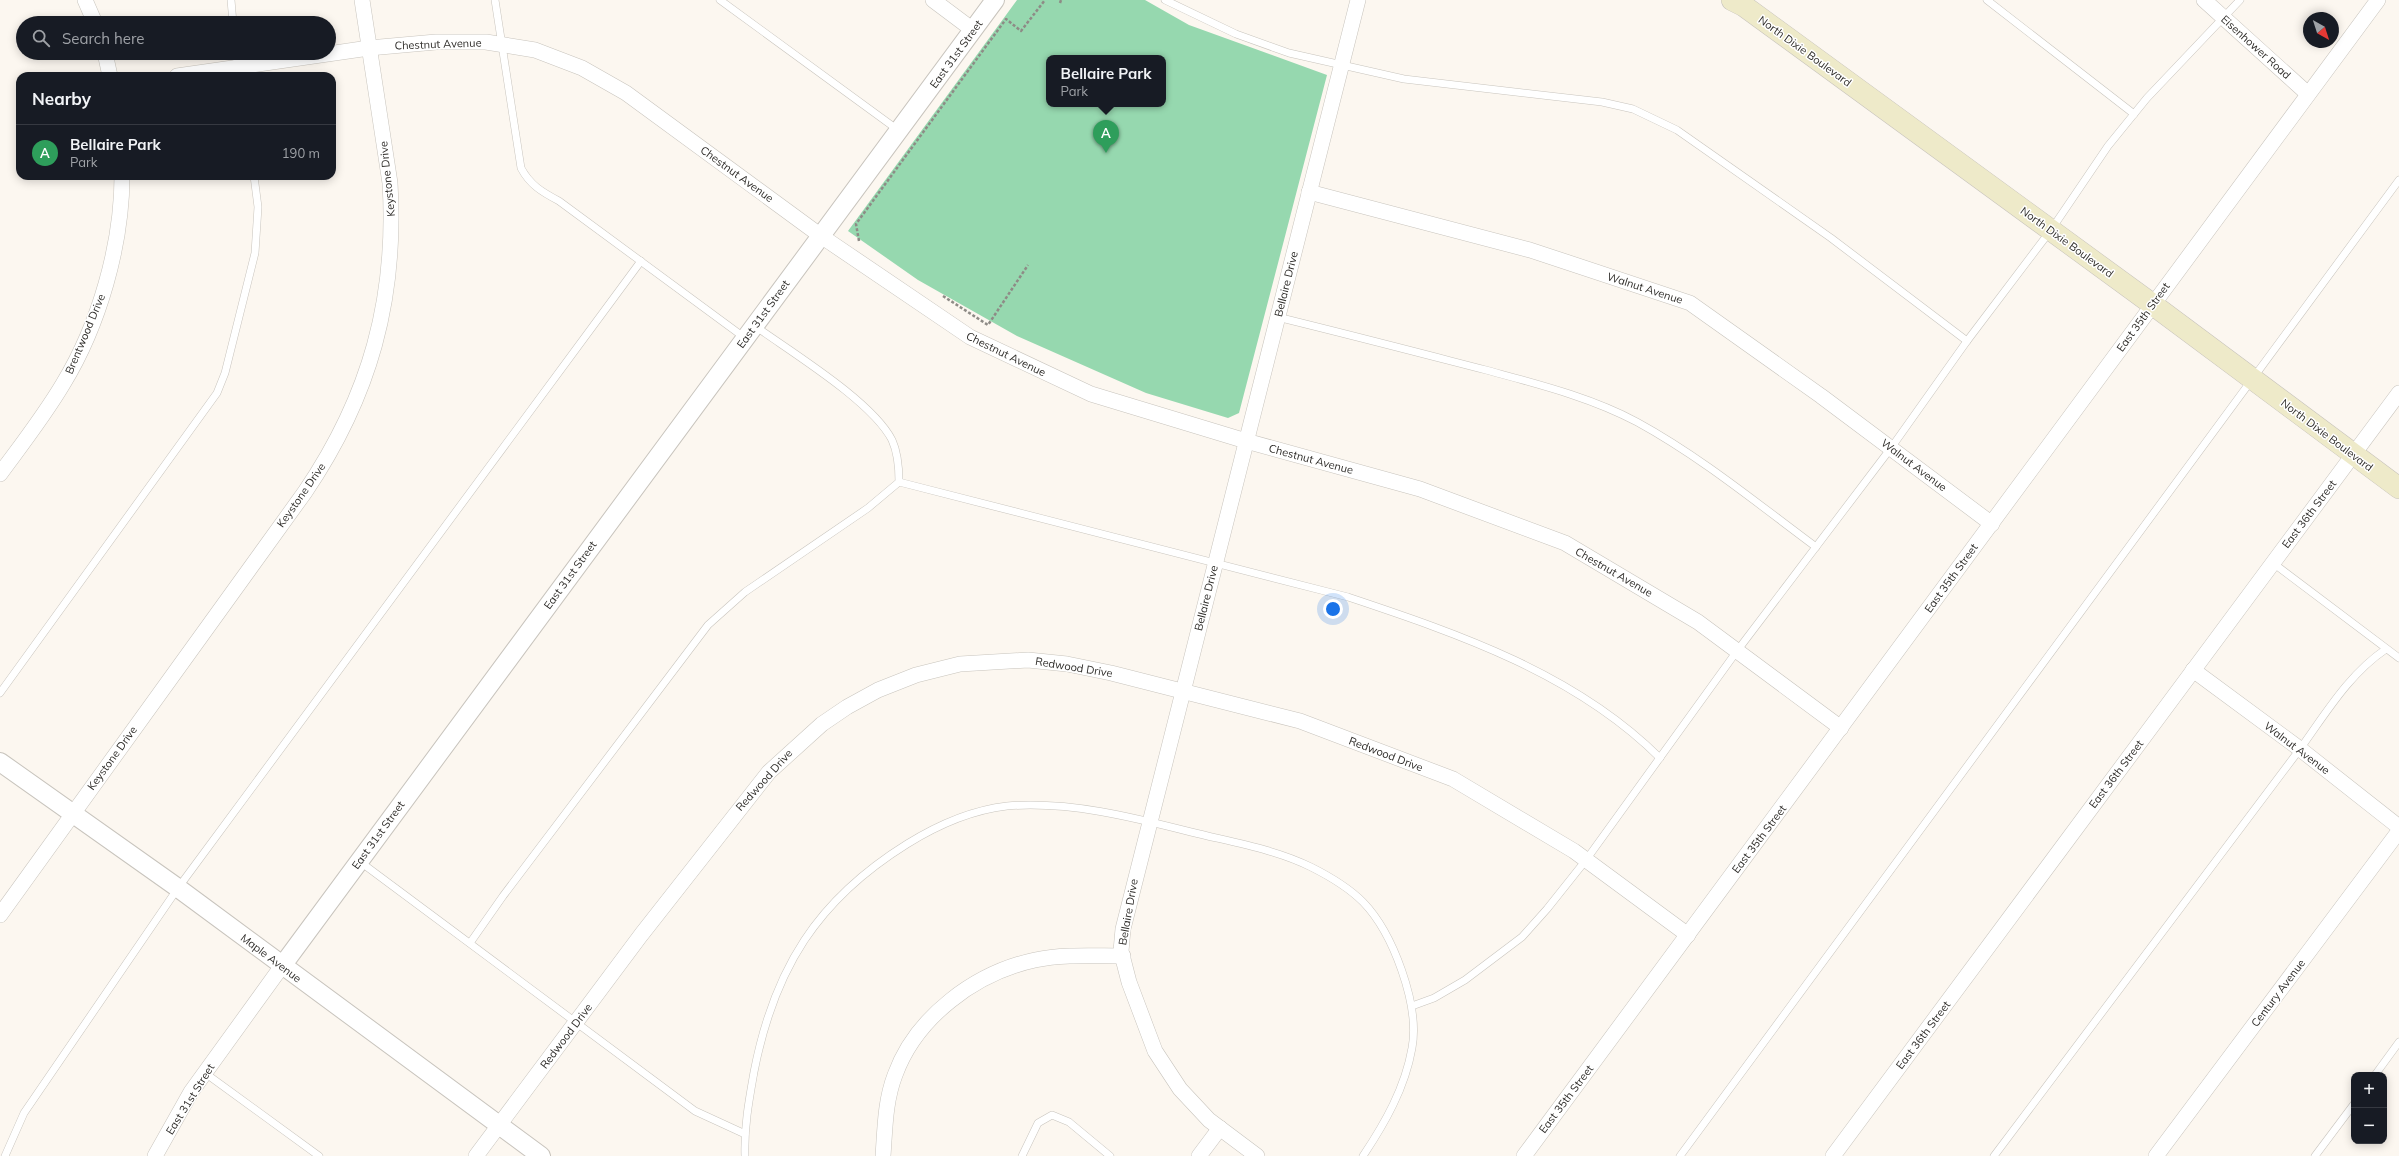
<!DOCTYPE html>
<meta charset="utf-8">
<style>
:root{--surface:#171b24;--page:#20242c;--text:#f1f3f6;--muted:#9ea1a6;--line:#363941;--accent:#0b8043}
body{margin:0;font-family:Mulish,sans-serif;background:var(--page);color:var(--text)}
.controls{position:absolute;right:12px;bottom:12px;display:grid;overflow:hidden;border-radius:8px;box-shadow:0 2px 10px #0003}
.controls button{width:36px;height:36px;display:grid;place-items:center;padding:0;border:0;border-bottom:1px solid var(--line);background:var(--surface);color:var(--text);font:20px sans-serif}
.compass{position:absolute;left:2303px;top:12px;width:36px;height:36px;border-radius:50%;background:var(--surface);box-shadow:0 2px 10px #0003;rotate:141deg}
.you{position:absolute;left:1333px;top:609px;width:14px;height:14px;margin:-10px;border:3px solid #fff;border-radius:50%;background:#1a73e8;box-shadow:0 0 0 6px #1a73e833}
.badge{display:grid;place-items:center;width:26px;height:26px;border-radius:50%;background:var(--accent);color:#fff;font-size:13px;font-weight:700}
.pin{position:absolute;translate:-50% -33px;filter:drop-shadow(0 1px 2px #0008)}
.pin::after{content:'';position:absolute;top:21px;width:14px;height:12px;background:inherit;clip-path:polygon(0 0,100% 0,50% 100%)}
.popup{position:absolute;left:1046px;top:55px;width:120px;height:52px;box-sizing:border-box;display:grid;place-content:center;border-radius:8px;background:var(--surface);filter:drop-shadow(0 1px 3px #0005);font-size:13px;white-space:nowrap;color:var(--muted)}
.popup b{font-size:15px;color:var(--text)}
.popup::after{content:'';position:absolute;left:50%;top:100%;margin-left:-8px;border:8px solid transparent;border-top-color:var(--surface)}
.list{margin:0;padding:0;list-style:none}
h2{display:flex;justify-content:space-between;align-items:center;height:52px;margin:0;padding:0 16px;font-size:17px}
h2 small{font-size:13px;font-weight:400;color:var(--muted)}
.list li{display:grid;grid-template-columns:26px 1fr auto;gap:12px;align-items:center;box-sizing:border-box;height:56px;padding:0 16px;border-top:1px solid var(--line)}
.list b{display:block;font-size:15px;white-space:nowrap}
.list p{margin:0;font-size:13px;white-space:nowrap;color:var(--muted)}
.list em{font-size:13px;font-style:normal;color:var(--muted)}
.icon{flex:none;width:22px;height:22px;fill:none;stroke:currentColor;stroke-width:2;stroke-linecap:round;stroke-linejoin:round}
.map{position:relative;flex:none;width:2399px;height:1156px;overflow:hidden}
.search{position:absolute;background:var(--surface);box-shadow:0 2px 10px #0003;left:16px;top:16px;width:320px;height:44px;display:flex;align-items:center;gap:10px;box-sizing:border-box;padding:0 14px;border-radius:22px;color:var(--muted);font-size:15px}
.panel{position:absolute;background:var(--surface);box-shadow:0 2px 10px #0003;left:16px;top:72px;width:320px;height:108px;border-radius:12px}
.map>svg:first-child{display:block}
.green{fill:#96d8af;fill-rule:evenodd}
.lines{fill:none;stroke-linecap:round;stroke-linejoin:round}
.service-casing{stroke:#c8c4bd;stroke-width:8}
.minor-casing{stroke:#c8c4bd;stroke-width:16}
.tertiary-casing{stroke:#c8c4bd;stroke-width:20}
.secondary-casing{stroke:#c8c4bd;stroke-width:22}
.path{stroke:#8e8b86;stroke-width:2.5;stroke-dasharray:3 2;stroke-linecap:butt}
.service{stroke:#fff;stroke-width:7}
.minor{stroke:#fff;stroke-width:15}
.tertiary{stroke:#fff;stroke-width:18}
.secondary{stroke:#eeeac9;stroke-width:21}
.labels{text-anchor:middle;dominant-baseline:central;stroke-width:3;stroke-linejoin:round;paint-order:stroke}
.street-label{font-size:11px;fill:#2e2c29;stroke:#fff}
</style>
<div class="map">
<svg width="2399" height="1156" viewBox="0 0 2399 1156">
<rect width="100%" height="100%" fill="#fcf7f0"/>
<path class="green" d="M 1017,0 L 1145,0 L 1189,25 L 1327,75 L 1239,413 L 1228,418 L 1146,393 L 1017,336 L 918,280 L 848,231 ZM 1049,58 L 1163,58 L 1163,104 L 1049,104 Z"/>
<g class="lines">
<g class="service-casing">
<g id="service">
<path d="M 231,0 L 233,23"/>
<path d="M 495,0 L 521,168 C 530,185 542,192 559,201 L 745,338"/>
<path d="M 720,0 L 898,130"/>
<path d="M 1165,0 L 1236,34 L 1289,53 L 1404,79 L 1602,102 L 1633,109 L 1677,130 L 1831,238 L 1967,341"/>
<path d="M 1987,0 L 2134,114"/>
<path d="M 236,53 L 239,76"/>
<path d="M 1277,317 C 1347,334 1416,352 1486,370 C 1537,384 1590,397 1637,422 C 1701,457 1758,504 1816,547"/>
<path d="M 899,482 L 1348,597 C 1459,634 1576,674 1660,758"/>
<path d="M 2273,563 L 2399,658"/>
<path d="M 0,693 L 217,393 L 225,373 L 255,253 L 258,207 L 254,176"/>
<path d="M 359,861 L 695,1111 L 745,1134"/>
<path d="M 470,943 L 503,896 L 708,625 L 745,592 L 868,508 L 899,482 C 899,468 898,453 892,440 C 872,401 791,352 755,326"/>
<path d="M 1412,1006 L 1434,998 L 1465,980 L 1522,937 L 1547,909 L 1586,860 L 1737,651 L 1891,448 L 1967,341 L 2051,230 L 2108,146 L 2147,98 L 2240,0"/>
<path d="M 205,1073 L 319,1156"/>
<path d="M 2375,1075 L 2399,1042"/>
<path d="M 5,1156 L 24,1113 L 178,888 L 641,261"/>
<path d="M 745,1156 C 744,1127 749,1100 754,1072 C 774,969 817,900 907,844 C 936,826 972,810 1007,806 C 1069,801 1132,817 1191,832 C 1231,842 1275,849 1311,867 C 1329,876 1349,888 1363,902 C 1393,933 1420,1005 1412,1048 C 1405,1088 1385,1123 1363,1156"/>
<path d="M 1022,1156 L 1038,1123 L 1052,1115 L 1069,1122 L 1110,1156"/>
<path d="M 1680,1156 L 2399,180"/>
<path d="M 1994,1156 L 2300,749 C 2326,713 2349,674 2386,649"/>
<path d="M 2315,1156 L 2354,1104"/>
</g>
</g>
<g class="minor-casing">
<g id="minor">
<path d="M 85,0 L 95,23"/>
<path d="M 933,0 L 973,30"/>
<path d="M 2204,0 L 2308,94"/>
<path d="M 105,53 L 110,76"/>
<path d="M 177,76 L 369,48 L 436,42 L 486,42 L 535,50 L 582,68 L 626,93 L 821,236 L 970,337 L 1091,394 L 1246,441 L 1420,489 L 1565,543 L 1698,622 L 1841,728"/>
<path d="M 1309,192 L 1530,250 L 1690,303 L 1821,396 L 1992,524"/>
<path d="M 0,474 C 22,444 44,416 63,384 C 99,325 122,245 122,176"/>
<path d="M 2193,670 L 2300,749 L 2399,827"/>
<path d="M 0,915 L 305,492 C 370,396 397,299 390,183 L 362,0"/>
<path d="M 155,1156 L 191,1092 L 282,966"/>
<path d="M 476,1156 L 641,935 L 769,772 L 822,724 L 847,707 L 878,690 L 916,675 L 960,664 L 1028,660 L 1067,664 L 1111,673 L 1300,721 L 1453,779 L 1574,851 L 1688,935"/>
<path d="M 883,1156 C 885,1129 885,1101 895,1075 C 916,1017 975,973 1035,960 C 1063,954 1093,956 1123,956"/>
<path d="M 1199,1156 L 1220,1128"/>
<path d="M 1257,1156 L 1209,1120 L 1180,1089 L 1155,1051 L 1129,982 L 1121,951 L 1123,929 L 1358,0"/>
<path d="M 1524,1156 L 2378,0"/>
<path d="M 1833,1156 L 2399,393"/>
<path d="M 2156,1156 L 2399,831"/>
</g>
</g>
<g class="tertiary-casing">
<g id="tertiary">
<path d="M 0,762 L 178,888 L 541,1156"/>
<path d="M 282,966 L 995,0"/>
</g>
</g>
<g class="secondary-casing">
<path id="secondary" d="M 1732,0 L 1744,6 L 2152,304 L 2399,488"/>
</g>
<g class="path">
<path d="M 1060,3 L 1061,0"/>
<path d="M 859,241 L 856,224 L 1006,19 L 1021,31 L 1045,0"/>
<path d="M 943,296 L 988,325 L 1028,265"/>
</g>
<use href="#service" class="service"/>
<use href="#minor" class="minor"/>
<use href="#tertiary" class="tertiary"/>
<use href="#secondary" class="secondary"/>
</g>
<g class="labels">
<g class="street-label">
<text transform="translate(438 44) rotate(-2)">Chestnut Avenue</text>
<text transform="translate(2256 47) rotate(42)">Eisenhower Road</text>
<text transform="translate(1805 51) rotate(36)">North Dixie Boulevard</text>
<text transform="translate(956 54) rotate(-54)">East 31st Street</text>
<text transform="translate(737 174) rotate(36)">Chestnut Avenue</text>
<text transform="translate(387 179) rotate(-96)">Keystone Drive</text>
<text transform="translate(2067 242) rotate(36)">North Dixie Boulevard</text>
<text transform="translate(1286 284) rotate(-76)">Bellaire Drive</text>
<text transform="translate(1645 288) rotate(18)">Walnut Avenue</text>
<text transform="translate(763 314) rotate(-54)">East 31st Street</text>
<text transform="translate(2143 317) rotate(-54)">East 35th Street</text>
<text transform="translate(85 334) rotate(-67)">Brentwood Drive</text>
<text transform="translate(1006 354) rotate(26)">Chestnut Avenue</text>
<text transform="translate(2327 435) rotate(37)">North Dixie Boulevard</text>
<text transform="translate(1311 459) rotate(15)">Chestnut Avenue</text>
<text transform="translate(1914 465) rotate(37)">Walnut Avenue</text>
<text transform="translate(301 495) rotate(-55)">Keystone Drive</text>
<text transform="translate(2309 514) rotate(-53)">East 36th Street</text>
<text transform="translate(1614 572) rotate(30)">Chestnut Avenue</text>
<text transform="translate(570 575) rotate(-54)">East 31st Street</text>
<text transform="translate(1951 578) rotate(-54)">East 35th Street</text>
<text transform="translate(1206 598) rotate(-76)">Bellaire Drive</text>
<text transform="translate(1074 667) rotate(9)">Redwood Drive</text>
<text transform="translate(2297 748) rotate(37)">Walnut Avenue</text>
<text transform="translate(1386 754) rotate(21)">Redwood Drive</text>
<text transform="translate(112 758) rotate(-54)">Keystone Drive</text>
<text transform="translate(2116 774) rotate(-53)">East 36th Street</text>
<text transform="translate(764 780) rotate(-48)">Redwood Drive</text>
<text transform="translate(378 835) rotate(-54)">East 31st Street</text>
<text transform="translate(1759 839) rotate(-53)">East 35th Street</text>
<text transform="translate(1128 912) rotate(-80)">Bellaire Drive</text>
<text transform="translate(271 958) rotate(37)">Maple Avenue</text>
<text transform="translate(2278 993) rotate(-53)">Century Avenue</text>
<text transform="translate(1923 1035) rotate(-53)">East 36th Street</text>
<text transform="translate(566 1036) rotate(-53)">Redwood Drive</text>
<text transform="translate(190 1099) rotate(-58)">East 31st Street</text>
<text transform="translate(1566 1099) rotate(-53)">East 35th Street</text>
</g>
</g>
</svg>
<div class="controls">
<button>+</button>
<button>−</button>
</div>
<svg class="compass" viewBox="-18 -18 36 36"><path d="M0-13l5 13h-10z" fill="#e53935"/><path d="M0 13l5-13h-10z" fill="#9ea1a6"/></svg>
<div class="you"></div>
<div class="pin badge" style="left:1106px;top:153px;background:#2e9e5b">A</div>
<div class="popup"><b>Bellaire Park</b>Park</div>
<div class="search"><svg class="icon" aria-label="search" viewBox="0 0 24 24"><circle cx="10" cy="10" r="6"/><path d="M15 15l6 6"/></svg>Search here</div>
<section class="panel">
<h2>Nearby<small></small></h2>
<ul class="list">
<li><span class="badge" style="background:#2e9e5b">A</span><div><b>Bellaire Park</b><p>Park</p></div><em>190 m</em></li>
</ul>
</section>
</div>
